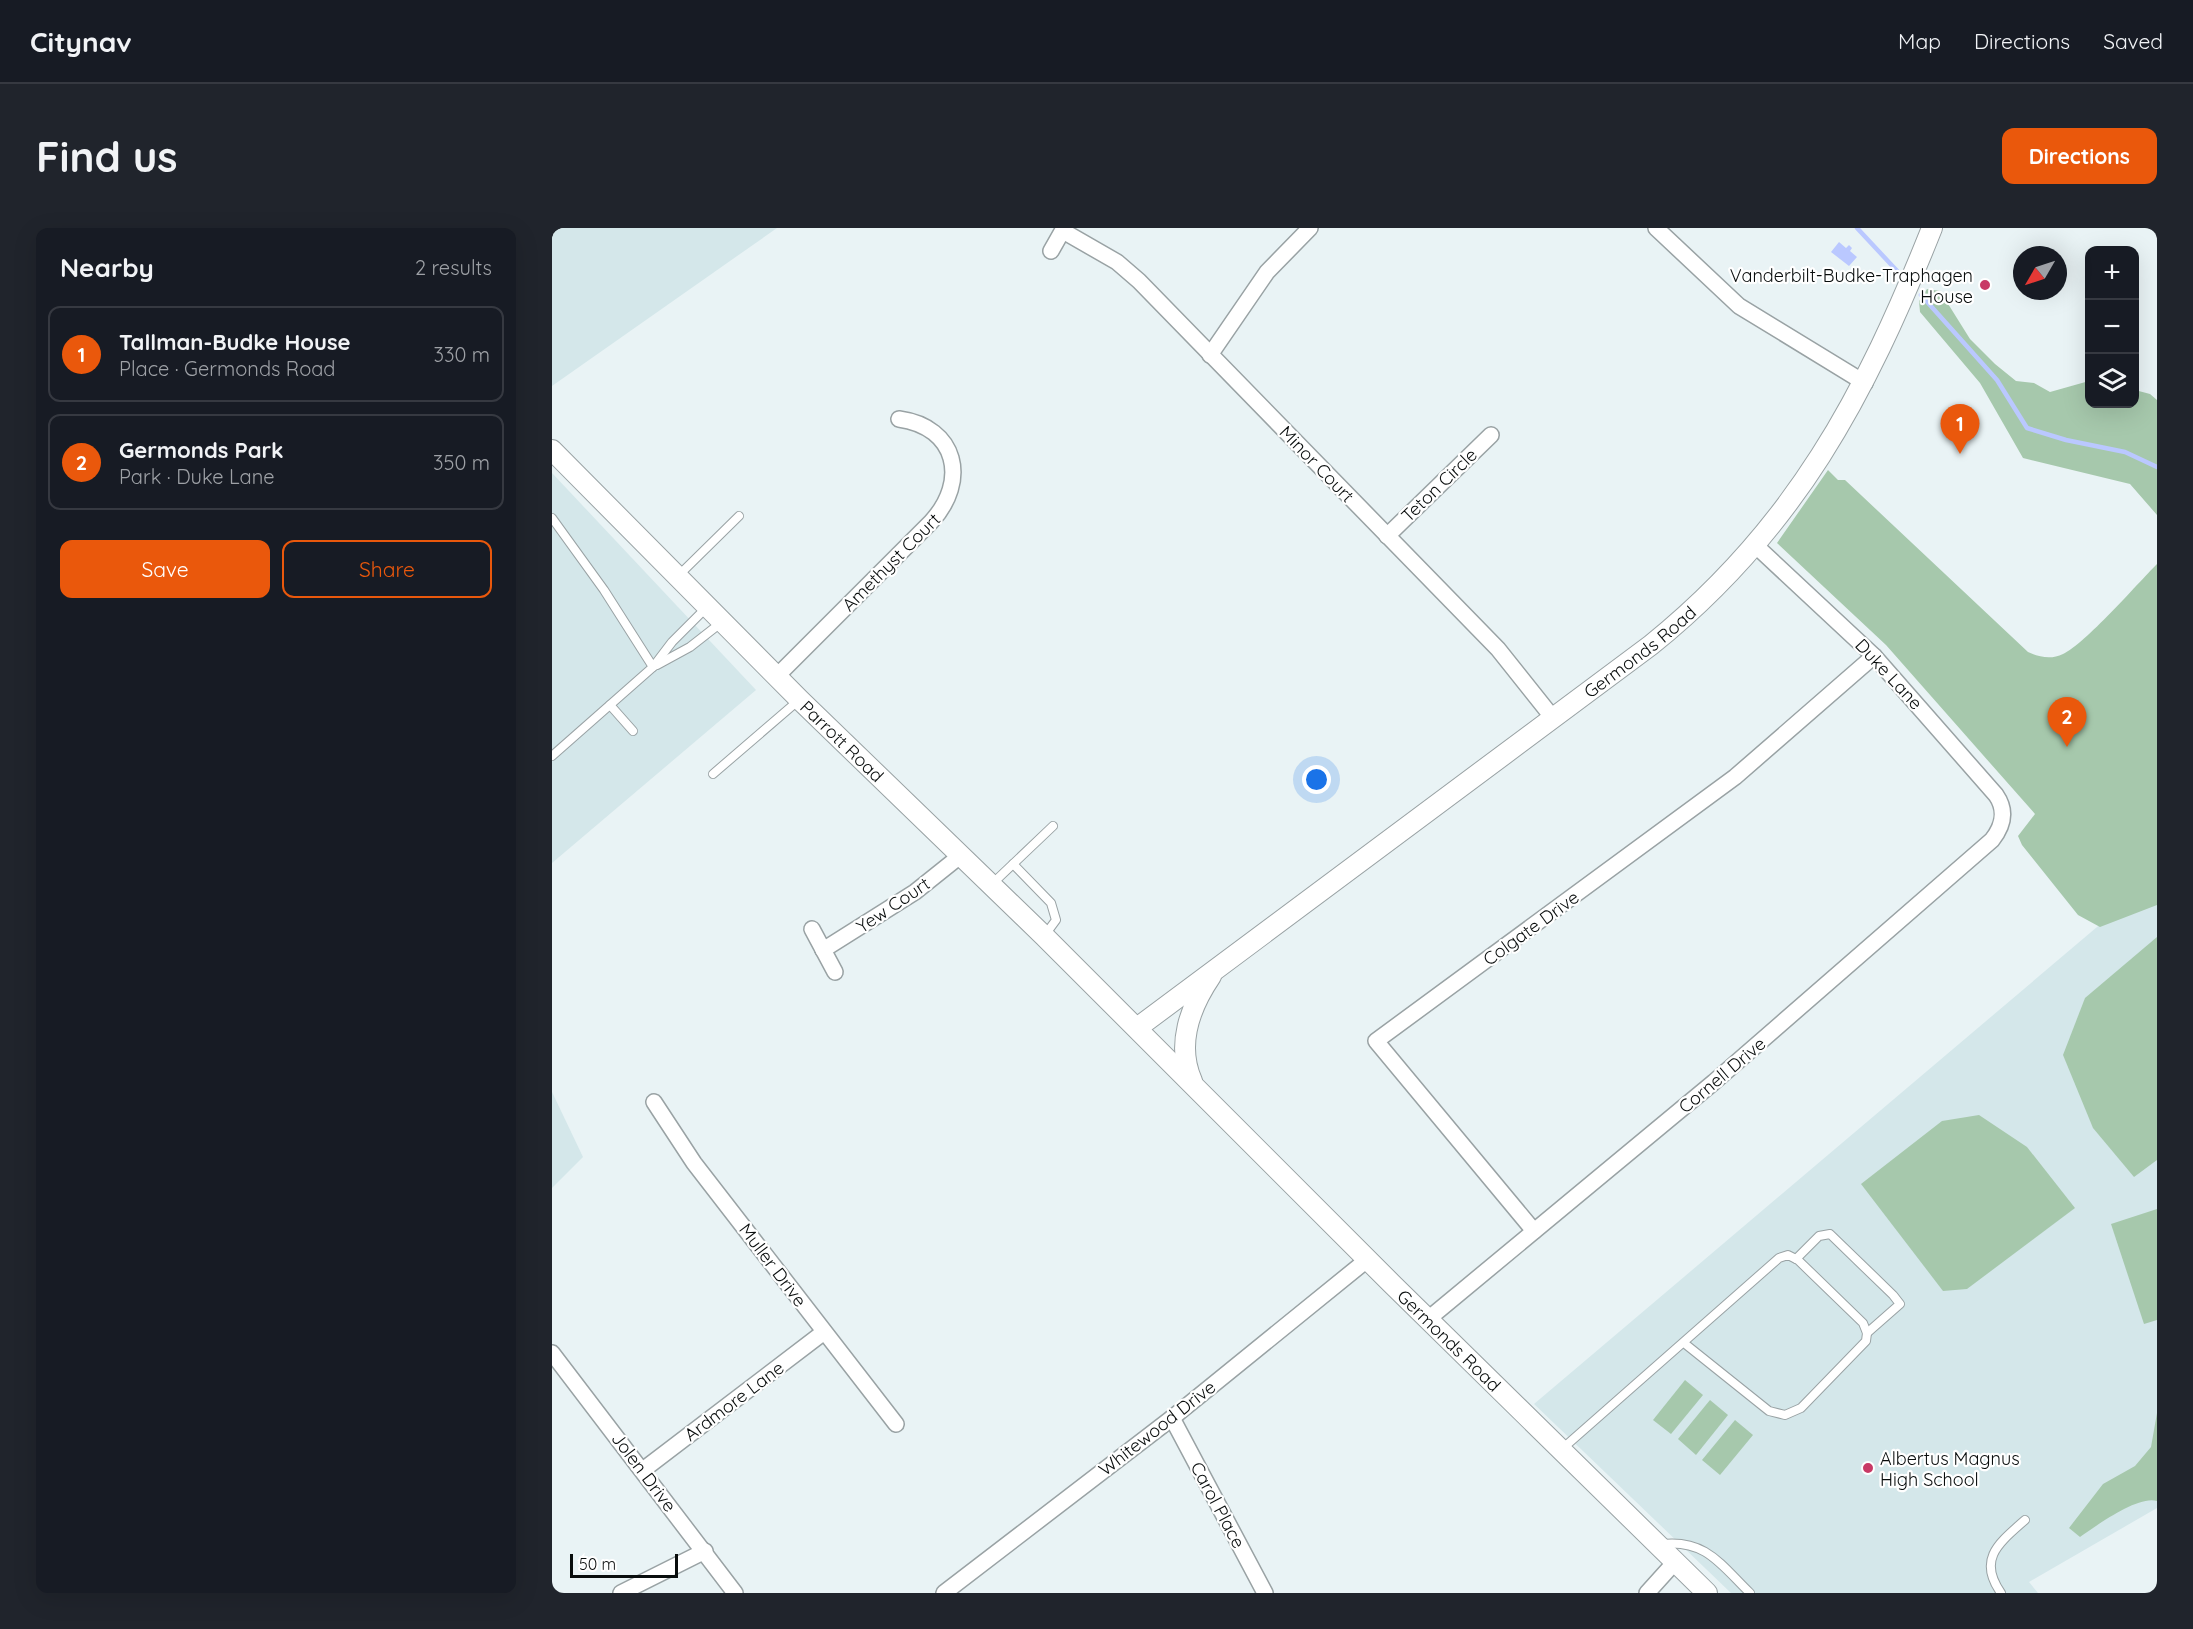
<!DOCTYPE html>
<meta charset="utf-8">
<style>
:root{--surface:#171b24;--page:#20242c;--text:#f1f3f6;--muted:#9ea1a6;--line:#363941;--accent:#ea580c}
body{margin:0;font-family:Quicksand,sans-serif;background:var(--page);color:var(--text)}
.controls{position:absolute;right:18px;top:18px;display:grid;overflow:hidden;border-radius:12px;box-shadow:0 6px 24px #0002}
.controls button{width:54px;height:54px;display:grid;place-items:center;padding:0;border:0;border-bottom:2px solid var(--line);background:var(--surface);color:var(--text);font:30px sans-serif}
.compass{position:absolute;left:1461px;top:18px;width:54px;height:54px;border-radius:50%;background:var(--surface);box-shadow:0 6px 24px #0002;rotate:231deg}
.scale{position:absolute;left:18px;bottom:15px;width:108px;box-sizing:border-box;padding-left:6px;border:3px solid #090d0d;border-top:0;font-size:16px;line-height:21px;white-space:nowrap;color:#090d0d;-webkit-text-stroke:4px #fff;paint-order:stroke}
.you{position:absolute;left:765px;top:552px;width:21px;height:21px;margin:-15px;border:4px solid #fff;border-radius:50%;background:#1a73e8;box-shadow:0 0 0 9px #1a73e833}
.badge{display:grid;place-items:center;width:39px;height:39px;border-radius:50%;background:var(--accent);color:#fff;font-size:20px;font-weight:700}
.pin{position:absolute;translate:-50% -50px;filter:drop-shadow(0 2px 3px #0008)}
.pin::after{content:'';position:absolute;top:32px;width:21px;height:18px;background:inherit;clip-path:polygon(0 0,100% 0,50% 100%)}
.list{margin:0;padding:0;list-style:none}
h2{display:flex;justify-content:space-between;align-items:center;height:78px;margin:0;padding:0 24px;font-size:26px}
h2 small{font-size:20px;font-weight:400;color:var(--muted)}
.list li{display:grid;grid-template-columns:39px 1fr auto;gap:18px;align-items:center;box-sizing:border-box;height:96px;margin:0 12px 12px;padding:0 12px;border:2px solid var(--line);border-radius:12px}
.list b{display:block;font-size:22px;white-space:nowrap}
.list p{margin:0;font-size:20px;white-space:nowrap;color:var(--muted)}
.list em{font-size:20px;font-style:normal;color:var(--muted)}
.actions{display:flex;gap:12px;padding:18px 24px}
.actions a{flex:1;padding:14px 0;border:2px solid var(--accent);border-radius:12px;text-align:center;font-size:21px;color:var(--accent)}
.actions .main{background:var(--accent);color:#fff}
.icon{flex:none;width:33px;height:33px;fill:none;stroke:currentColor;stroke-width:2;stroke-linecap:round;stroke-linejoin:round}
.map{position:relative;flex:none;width:1605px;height:1365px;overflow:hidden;border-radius:12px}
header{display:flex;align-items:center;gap:36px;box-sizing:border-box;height:84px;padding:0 30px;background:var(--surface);border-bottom:2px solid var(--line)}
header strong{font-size:28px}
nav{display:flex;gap:33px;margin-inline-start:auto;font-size:21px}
.intro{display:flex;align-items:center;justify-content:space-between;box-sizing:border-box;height:144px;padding:0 36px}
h1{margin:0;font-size:42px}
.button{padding:15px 27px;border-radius:12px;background:var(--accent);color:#fff;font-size:21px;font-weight:700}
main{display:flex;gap:36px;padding:0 36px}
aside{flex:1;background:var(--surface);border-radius:12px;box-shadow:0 6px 24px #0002}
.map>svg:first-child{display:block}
.built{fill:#d4e7ea}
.green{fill:#a6c8ac}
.water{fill:#bac8ff}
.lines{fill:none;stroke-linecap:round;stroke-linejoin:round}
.stream{stroke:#bac8ff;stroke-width:4.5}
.service-casing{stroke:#99a2a4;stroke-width:10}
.minor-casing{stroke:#99a2a4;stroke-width:18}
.tertiary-casing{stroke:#99a2a4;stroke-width:22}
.service{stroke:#fff;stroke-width:8}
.minor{stroke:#fff;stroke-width:15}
.tertiary{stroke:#fff;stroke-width:20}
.poi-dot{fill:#c83a66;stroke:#fff;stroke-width:2}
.labels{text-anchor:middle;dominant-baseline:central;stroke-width:4.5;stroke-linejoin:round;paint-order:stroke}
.poi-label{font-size:18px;fill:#090d0d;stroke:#fff;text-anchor:end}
.street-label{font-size:18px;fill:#090d0d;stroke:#fff}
</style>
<header>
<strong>Citynav</strong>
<nav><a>Map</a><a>Directions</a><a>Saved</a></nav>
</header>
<div class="intro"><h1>Find us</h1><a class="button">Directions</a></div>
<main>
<aside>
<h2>Nearby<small>2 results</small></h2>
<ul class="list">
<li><span class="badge">1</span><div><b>Tallman-Budke House</b><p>Place · Germonds Road</p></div><em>330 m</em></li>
<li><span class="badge">2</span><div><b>Germonds Park</b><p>Park · Duke Lane</p></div><em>350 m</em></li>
</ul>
<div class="actions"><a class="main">Save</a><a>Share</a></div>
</aside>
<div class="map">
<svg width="1605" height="1365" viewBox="0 0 1605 1365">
<rect width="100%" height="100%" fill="#e9f3f5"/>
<g class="built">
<path d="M 0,0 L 225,0 L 0,158 Z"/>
<path d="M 0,245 L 204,462 L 0,635 Z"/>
<path d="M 1597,655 L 1605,663 L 1605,1280 L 1477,1354 L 1486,1365 L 1179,1365 L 982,1176 Z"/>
<path d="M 0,864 L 31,929 L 0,960 Z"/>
</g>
<g class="green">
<path d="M 1375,61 L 1388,63 L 1418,111 L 1443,136 L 1464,153 L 1482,155 L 1498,164 L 1537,153 L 1538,176 L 1582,176 L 1583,162 L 1598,166 L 1605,172 L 1605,287 L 1578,256 L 1471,230 L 1428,155 L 1368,84 L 1367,73 Z"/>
<path d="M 1276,242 L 1286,252 L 1293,252 L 1476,424 C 1487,429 1499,432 1511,426 C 1533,416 1585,356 1605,336 L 1605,677 L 1548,699 L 1526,687 L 1470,617 L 1466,608 L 1483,586 L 1334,417 L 1225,315 Z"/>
<path d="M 1605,709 L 1605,932 L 1582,949 L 1541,900 L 1511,827 L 1533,770 Z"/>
<path d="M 1427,887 L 1475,919 L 1523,980 L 1415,1061 L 1391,1063 L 1309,956 L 1390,893 Z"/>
<path d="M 1605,981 L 1605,1092 L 1592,1096 L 1559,996 Z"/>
<path d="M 1133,1152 L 1151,1167 L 1119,1206 L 1101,1192 Z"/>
<path d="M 1158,1172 L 1176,1187 L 1144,1227 L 1126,1211 Z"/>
<path d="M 1605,1185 L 1605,1273 C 1586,1267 1544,1298 1528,1309 L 1517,1300 L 1551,1256 L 1583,1238 L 1599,1219 Z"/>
<path d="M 1183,1192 L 1201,1207 L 1168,1247 L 1150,1232 Z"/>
</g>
<path class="water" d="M 1287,14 L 1294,20 L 1297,17 L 1300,20 L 1298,23 L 1305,29 L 1297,38 L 1279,24 Z"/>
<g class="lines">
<g class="stream">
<path d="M 1305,0 L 1347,45"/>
<path d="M 1369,67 L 1445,152 L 1475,200 L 1514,212 L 1573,224 L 1605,239"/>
</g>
<g class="service-casing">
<g id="service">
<path d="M 0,290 L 52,362 L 101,439"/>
<path d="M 127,347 L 187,288"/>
<path d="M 105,437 L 138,419 L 170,394"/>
<path d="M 58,477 L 81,503"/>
<path d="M 0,528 L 101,439 L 120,414 L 154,380"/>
<path d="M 161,546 L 247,472"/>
<path d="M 461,636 L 499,675 L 504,692 L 493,707"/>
<path d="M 440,656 L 501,598"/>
<path d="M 1244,1031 L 1267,1008 L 1278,1006 L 1341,1067 L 1348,1076 L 1315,1105"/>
<path d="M 1010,1221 L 1227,1030 L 1236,1027 L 1246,1032 L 1311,1095 L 1315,1105 L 1314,1113 L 1249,1180 L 1233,1187 L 1217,1183 L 1132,1115"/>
<path d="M 1110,1316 C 1154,1311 1169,1337 1198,1365"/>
<path d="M 1449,1365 C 1425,1331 1447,1315 1473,1292"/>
</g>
</g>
<g class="minor-casing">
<g id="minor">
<path d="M 1104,0 L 1187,78 L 1313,155"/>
<path d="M 511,3 L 565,34 L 587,53 L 946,421 L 1001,490"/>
<path d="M 499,23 L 512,0"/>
<path d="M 658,127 L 715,44 L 758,0"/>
<path d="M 835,308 L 939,207"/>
<path d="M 225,448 L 379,294 C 417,253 405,199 347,191"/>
<path d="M 260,701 L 283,744"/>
<path d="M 271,722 L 363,664 L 408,628"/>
<path d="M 102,874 L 142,935 L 344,1196"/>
<path d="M 982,1003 L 824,813 L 1183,549 L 1322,428"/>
<path d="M 875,1092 L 1162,854 L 1440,612 C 1451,598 1455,583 1444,567 L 1322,428 L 1203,317"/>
<path d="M 0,1125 L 183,1365"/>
<path d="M 620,1190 L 713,1365"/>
<path d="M 91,1242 L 272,1104"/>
<path d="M 69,1365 L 153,1323"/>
<path d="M 392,1365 L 620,1190 L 816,1031"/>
<path d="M 1095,1365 L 1123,1334"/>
</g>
</g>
<g class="tertiary-casing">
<g id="tertiary">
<path id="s1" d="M 0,222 L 248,472 L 492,708 L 840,1056 L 1155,1365"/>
<path id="s2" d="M 585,800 L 1099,417 C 1243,301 1313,168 1380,0"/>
<path d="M 640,853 C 624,817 638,779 659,748"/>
</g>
</g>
<use href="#service" class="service"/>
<use href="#minor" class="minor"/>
<use href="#tertiary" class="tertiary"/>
</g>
<g class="poi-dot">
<circle cx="1433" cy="57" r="6"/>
<circle cx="1316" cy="1240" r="6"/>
</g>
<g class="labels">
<g class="poi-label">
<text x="1421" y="47">Vanderbilt-Budke-Traphagen<tspan x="1421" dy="21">House</tspan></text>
<text x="1328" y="1230" text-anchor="start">Albertus Magnus<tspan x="1328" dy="21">High School</tspan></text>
</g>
<g class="street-label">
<text transform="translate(765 236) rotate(46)">Minor Court</text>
<text transform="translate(887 257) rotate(-44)">Teton Circle</text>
<text transform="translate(339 334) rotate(-45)">Amethyst Court</text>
<text stroke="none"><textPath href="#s2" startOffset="628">Germonds Road</textPath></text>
<text transform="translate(1337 446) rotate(47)">Duke Lane</text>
<text stroke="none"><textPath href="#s1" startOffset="411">Parrott Road</textPath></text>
<text transform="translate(341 677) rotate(-34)">Yew Court</text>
<text transform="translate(979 700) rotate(-36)">Colgate Drive</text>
<text transform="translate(1170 847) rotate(-40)">Cornell Drive</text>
<text transform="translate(221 1037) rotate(53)">Muller Drive</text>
<text stroke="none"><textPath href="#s1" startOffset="1264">Germonds Road</textPath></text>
<text transform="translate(182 1173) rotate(-37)">Ardmore Lane</text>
<text transform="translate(605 1200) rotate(-38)">Whitewood Drive</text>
<text transform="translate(92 1244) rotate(53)">Jolen Drive</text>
<text transform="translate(666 1277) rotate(62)">Carol Place</text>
</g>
</g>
</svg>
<div class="controls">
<button>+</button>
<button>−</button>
<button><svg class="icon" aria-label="layers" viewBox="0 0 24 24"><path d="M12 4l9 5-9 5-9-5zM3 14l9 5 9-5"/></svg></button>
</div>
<svg class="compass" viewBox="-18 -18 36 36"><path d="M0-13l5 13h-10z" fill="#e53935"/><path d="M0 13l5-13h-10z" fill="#9ea1a6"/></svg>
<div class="scale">50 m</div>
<div class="you"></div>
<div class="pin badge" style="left:1408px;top:226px">1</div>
<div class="pin badge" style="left:1515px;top:519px">2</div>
</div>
</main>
